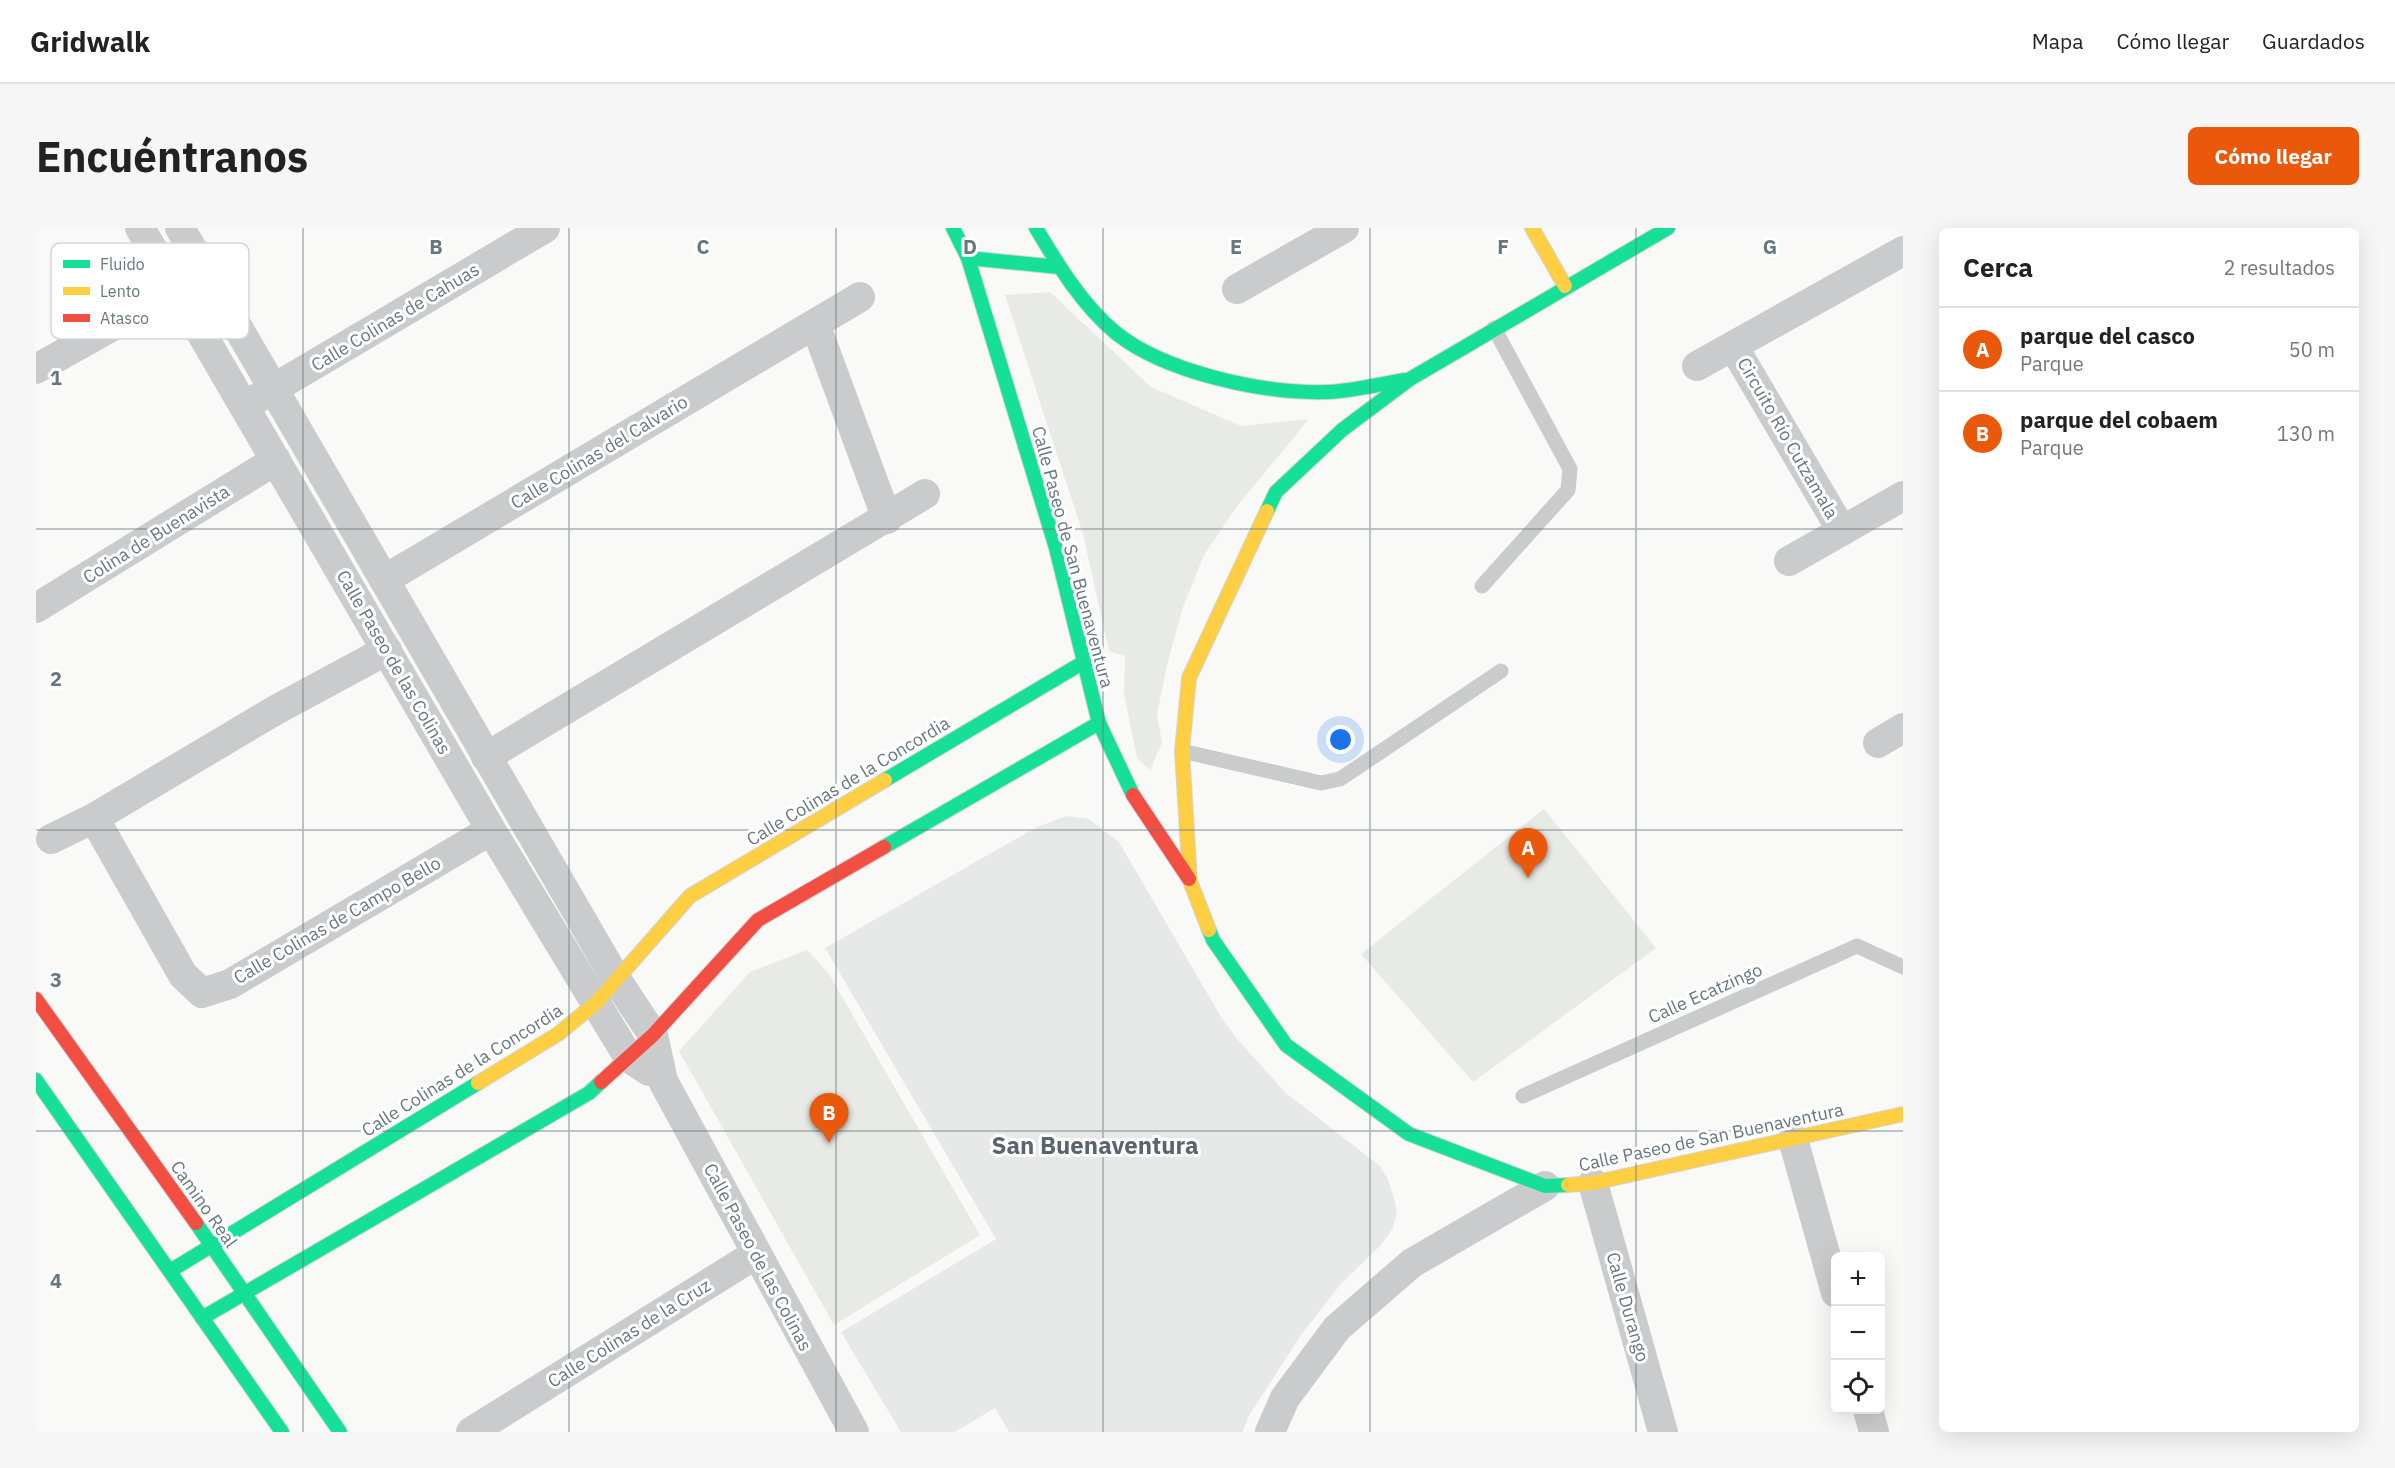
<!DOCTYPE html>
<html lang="es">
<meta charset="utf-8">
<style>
:root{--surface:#fff;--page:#f6f6f6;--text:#222;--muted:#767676;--line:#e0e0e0;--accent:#ea580c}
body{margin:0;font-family:"IBM Plex Sans",sans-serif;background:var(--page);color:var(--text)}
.controls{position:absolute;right:18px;bottom:18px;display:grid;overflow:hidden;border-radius:9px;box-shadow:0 6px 24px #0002}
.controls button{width:54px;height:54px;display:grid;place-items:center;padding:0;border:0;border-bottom:2px solid var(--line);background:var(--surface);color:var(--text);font:30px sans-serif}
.you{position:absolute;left:1305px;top:512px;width:21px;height:21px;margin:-15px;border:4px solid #fff;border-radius:50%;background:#1a73e8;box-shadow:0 0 0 9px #1a73e833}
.badge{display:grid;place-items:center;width:39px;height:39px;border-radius:50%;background:var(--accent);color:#fff;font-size:20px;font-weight:700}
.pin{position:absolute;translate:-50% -50px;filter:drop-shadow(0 2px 3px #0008)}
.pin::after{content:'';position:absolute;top:32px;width:21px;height:18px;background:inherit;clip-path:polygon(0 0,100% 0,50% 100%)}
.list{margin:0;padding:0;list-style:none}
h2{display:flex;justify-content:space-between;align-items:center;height:78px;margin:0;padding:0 24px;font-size:26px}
h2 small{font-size:20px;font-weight:400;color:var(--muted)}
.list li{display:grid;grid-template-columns:39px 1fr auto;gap:18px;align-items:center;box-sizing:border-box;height:84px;padding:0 24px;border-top:2px solid var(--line)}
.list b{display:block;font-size:22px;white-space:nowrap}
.list p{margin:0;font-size:20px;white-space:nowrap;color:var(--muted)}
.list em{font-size:20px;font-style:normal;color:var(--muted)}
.icon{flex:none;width:33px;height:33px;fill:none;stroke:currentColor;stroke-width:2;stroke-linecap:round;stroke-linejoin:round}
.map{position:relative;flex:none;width:1867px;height:1204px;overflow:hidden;border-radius:9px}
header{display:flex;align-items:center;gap:36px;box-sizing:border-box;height:84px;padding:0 30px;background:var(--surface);border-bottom:2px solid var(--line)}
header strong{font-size:28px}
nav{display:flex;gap:33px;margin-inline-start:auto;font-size:21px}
.intro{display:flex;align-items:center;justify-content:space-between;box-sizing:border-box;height:144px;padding:0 36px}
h1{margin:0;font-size:42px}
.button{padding:15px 27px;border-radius:9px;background:var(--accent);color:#fff;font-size:21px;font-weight:700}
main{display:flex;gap:36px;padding:0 36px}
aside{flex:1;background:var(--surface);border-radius:9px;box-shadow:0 6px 24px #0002}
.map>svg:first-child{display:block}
.built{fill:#e7e9e8}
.green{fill:#e8eae6}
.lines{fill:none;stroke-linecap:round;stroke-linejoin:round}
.fast-casing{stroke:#d4d5d5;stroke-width:16}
.slow-casing{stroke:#d4d5d5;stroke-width:16}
.jam-casing{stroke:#d4d5d5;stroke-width:16}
.lane{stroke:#cacbcc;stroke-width:15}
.street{stroke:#cacbcc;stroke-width:30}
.fast{stroke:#16e098;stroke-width:14}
.slow{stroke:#ffcf43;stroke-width:14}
.jam{stroke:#f24e42;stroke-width:14}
.grid{fill:none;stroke:#67777f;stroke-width:1.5;stroke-opacity:0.55}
.labels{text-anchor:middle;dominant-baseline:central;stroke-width:6;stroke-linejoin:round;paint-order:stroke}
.street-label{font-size:18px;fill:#67777f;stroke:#fff}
.district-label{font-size:24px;font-weight:bold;fill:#59646b;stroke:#fff}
.key{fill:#fff;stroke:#d1d6d9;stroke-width:1.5}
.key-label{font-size:16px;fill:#67777f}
.grid-label{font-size:20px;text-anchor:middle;font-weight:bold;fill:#67777f;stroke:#fff;stroke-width:6;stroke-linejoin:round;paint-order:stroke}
</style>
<header>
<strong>Gridwalk</strong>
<nav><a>Mapa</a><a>Cómo llegar</a><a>Guardados</a></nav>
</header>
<div class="intro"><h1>Encuéntranos</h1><a class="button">Cómo llegar</a></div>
<main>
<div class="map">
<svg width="1867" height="1204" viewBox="0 0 1867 1204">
<rect width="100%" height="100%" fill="#f9f9f8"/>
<path class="built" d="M 1031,588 L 1053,591 L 1083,614 L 1185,789 L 1201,811 L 1250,865 L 1344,938 L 1352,952 L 1358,970 L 1361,984 L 1357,1000 L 1346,1016 L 1304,1057 L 1265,1107 L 1214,1186 L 1206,1204 L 973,1204 L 959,1180 L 919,1204 L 865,1204 L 805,1104 L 960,1011 L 789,720 L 1001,599 Z"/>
<g class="green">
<path d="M 1014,64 L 1115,159 L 1205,198 L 1273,191 L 1202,277 L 1168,327 L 1147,379 L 1132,433 L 1121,486 L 1126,515 L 1114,542 L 1101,530 L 1088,466 L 1089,428 L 1073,423 L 1047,306 L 969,67 Z"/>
<path d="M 1508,581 L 1620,720 L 1437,854 L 1325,726 Z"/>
<path d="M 771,722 L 793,746 L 944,1007 L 798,1097 L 643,823 L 714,744 Z"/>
</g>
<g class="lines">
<g class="fast-casing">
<g id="fast">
<path d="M 917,0 L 932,30 L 1020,320 L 1063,495 L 1097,567"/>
<path d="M 1000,0 C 1022,37 1046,77 1080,105 C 1130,145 1229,166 1292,164 C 1318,163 1344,156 1369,152"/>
<path d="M 932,30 L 1023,39"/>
<path d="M 1231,283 L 1240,264 L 1306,202 L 1374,151 L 1632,0"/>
<path d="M 849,552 L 1048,434"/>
<path d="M 848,619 L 1063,495"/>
<path d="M 1173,702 L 1177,712 L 1250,817 L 1373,906 L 1509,958 L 1532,957"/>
<path d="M 0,852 L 246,1204"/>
<path d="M 160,995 L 304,1204"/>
<path d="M 134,1043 L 442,855"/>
<path d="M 166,1090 L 553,865 L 565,854"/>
</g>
</g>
<g class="slow-casing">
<g id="slow">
<path d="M 1496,0 L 1529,58"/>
<path d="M 1173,702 L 1154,653 L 1146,523 L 1153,450 L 1231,283"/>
<path d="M 442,855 L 522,806 L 560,775 L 654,668 L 849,552"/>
<path d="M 1532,957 L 1557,955 L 1867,886"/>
</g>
</g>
<g class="jam-casing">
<g id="jam">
<path d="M 1097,567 L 1153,651"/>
<path d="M 0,771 L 160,995"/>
<path d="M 565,854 L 617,807 L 722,692 L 848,619"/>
</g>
</g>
<g class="lane">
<path d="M 1446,358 L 1532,262 L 1534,241 L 1458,100"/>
<path d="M 1146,523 L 1285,555 L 1304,551 L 1465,443"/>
<path d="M 1487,868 L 1821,718 L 1867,739"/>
</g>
<g class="street">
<path d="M 104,0 L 455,602 L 593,830 L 613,843"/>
<path d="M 144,0 L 580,751 L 617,807 L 627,853 L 818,1204"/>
<path d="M 1201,61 L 1308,0"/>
<path d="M 779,96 L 851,291"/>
<path d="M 1697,118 L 1806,303"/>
<path d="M 1661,138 L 1867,23"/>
<path d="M 0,141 L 141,62"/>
<path d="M 220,171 L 509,0"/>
<path d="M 1753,333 L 1867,268"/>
<path d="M 348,352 L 824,69"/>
<path d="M 0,380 L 240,232"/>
<path d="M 1842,515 L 1867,500"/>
<path d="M 450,529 L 889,266"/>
<path d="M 58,590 L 147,747 L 166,765 L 194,756 L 455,602"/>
<path d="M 15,611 L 58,590 L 238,483 L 351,422"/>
<path d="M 1757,911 L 1800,1065"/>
<path d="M 1557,955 L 1627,1204"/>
<path d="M 1832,1182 L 1838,1204"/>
<path d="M 435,1204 L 720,1026"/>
<path d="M 1234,1204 L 1249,1170 L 1301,1100 L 1376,1035 L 1509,958"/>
</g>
<use href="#fast" class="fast"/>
<use href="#slow" class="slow"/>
<use href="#jam" class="jam"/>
</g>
<path class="grid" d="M 267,0 L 267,1204M 533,0 L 533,1204M 800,0 L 800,1204M 1067,0 L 1067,1204M 1334,0 L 1334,1204M 1600,0 L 1600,1204M 0,301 L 1867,301M 0,602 L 1867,602M 0,903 L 1867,903"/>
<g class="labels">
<g class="street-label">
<text transform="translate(359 89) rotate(-31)">Calle Colinas de Cahuas</text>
<text transform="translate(1752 210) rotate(60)">Circuito Río Cutzamala</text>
<text transform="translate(563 224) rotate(-31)">Calle Colinas del Calvario</text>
<text transform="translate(120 306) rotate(-32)">Colina de Buenavista</text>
<text transform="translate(1037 329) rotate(75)">Calle Paseo de San Buenaventura</text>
<text transform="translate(358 434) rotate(60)">Calle Paseo de las Colinas</text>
<text transform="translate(812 553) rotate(-31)">Calle Colinas de la Concordia</text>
<text transform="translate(301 692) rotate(-30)">Calle Colinas de Campo Bello</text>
<text transform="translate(1669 765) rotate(-24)">Calle Ecatzingo</text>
<text transform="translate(426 842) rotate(-32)">Calle Colinas de la Concordia</text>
<text transform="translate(1675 909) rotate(-12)">Calle Paseo de San Buenaventura</text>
<text transform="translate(168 976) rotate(55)">Camino Real</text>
<text transform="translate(722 1029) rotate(62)">Calle Paseo de las Colinas</text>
<text transform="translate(1592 1079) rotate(74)">Calle Durango</text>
<text transform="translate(593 1105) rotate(-32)">Calle Colinas de la Cruz</text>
</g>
<g class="district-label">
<text x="1059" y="917">San Buenaventura</text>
</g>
</g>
<rect x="15" y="15" width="198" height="96" rx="9" class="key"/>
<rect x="27" y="32" width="27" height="8" fill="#16e098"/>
<rect x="27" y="59" width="27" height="8" fill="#ffcf43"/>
<rect x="27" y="86" width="27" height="8" fill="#f24e42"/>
<g class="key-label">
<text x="64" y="42">Fluido</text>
<text x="64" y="69">Lento</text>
<text x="64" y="96">Atasco</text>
</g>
<g class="grid-label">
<text x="400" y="26">B</text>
<text x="667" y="26">C</text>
<text x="934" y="26">D</text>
<text x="1200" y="26">E</text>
<text x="1467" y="26">F</text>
<text x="1734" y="26">G</text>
<text x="20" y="157">1</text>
<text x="20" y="458">2</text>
<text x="20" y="759">3</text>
<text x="20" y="1060">4</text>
</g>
</svg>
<div class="controls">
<button>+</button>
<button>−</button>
<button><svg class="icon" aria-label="locate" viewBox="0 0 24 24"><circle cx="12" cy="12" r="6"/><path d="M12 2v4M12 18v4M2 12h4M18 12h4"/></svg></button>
</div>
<div class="you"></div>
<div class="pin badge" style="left:1492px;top:650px">A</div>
<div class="pin badge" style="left:793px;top:915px">B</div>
</div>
<aside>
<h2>Cerca<small>2 resultados</small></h2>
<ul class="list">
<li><span class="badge">A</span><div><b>parque del casco</b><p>Parque</p></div><em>50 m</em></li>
<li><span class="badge">B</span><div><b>parque del cobaem</b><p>Parque</p></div><em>130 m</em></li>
</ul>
</aside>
</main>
